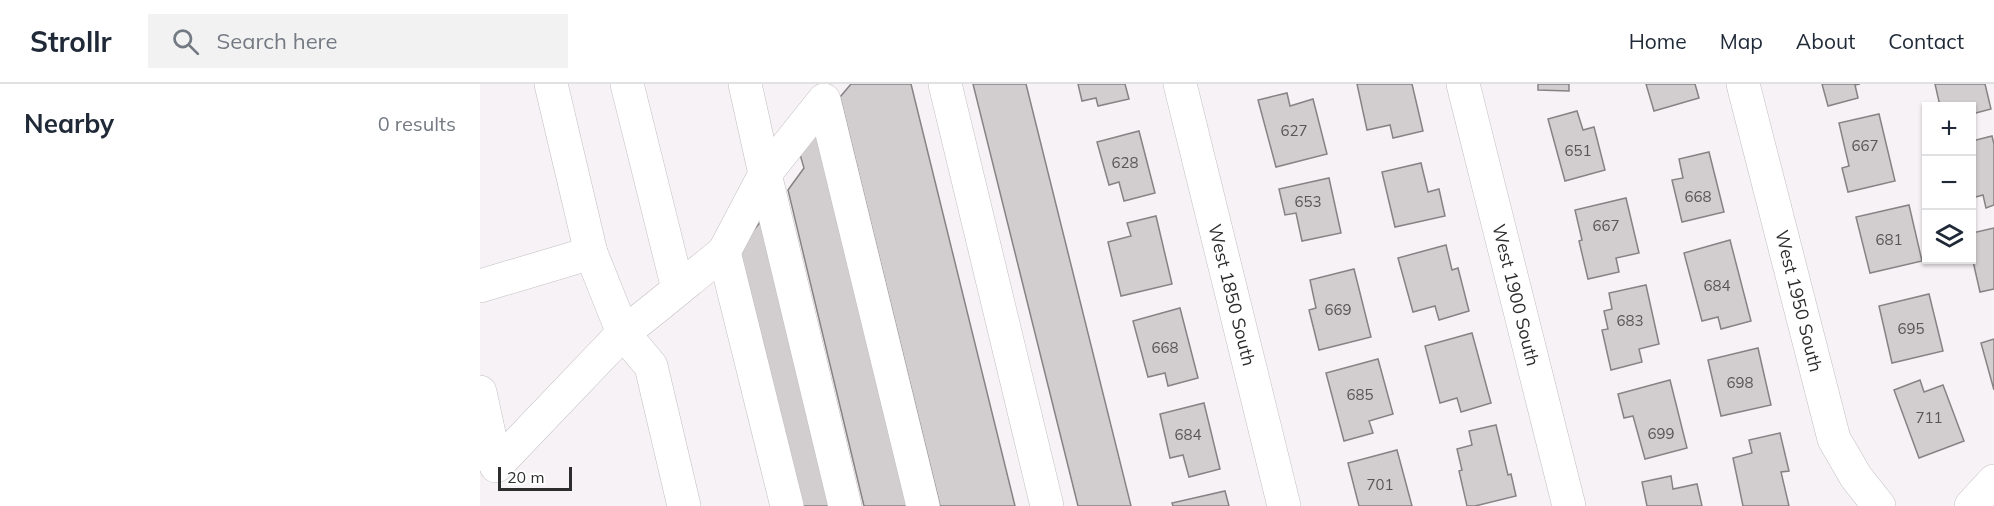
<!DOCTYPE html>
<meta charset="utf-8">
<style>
:root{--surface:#fff;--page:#f2f2f3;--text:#1f2937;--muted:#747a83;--line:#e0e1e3}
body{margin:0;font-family:Mulish,sans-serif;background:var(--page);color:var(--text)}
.controls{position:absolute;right:18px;top:18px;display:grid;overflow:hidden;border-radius:0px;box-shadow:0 2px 4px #0004}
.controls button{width:54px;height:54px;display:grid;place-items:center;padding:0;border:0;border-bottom:2px solid var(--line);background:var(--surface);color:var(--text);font:30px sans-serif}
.scale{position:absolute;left:18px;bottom:15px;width:74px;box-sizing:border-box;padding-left:6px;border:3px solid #2e2d2e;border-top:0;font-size:16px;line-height:21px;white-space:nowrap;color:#2e2d2e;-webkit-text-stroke:4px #fff;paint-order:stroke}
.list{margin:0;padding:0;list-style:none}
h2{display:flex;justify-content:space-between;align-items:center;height:78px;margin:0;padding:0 24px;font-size:26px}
h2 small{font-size:20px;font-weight:400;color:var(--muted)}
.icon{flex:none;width:33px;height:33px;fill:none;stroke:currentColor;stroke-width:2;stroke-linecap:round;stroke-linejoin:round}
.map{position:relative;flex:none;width:1514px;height:422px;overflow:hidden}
header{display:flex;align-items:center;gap:36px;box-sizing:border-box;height:84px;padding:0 30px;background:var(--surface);border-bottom:2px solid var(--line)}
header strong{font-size:28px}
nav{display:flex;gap:33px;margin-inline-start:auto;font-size:21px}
.search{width:420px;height:54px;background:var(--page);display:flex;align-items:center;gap:15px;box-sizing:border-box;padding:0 21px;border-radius:0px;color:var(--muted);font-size:22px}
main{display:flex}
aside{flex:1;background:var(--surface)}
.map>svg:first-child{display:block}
.building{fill:#d2ced0;stroke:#878385;stroke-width:1.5}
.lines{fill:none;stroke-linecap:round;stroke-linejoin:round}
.minor-casing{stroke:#c3bfc1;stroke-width:34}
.minor{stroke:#fff;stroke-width:33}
.labels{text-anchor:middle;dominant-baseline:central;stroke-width:6;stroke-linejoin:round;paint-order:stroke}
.number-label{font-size:15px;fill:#575556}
.street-label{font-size:18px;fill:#2e2d2e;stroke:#fff}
</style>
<header>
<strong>Strollr</strong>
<div class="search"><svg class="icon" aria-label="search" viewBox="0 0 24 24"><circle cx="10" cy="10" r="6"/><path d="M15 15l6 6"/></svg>Search here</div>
<nav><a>Home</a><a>Map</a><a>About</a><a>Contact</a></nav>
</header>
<main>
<aside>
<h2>Nearby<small>0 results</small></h2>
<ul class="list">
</ul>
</aside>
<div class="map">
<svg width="1514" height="422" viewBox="0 0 1514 422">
<rect width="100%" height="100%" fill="#f6f2f5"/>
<g class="building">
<path d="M 371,0 L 431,0 L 535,422 L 460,422 L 360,13 Z"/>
<path d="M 493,0 L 546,0 L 651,422 L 598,422 Z"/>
<path d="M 598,0 L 645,0 L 649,15 L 618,22 L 616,14 L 602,17 Z"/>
<path d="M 877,0 L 932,0 L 943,47 L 913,54 L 910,41 L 887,46 Z"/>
<path d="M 1058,0 L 1089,0 L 1089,7 L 1058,6 Z"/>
<path d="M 1166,0 L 1215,0 L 1219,14 L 1174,27 Z"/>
<path d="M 1342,0 L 1380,0 L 1375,1 L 1378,14 L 1348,22 Z"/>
<path d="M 1455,0 L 1505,0 L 1511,25 L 1492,30 L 1492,22 L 1479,22 L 1478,20 L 1460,22 Z"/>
<path d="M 807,9 L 810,22 L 833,15 L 847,70 L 796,83 L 778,16 Z"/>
<path d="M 1097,27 L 1103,46 L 1114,43 L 1125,86 L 1085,97 L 1068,35 Z"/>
<path d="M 1399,30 L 1415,97 L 1368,108 L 1362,84 L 1369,82 L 1359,39 Z"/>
<path d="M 340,36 L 434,422 L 384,422 L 308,106 L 324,84 L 319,67 Z"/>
<path d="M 659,47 L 675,109 L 644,117 L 639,98 L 629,101 L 617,58 Z"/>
<path d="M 1512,52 L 1514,60 L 1514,121 L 1506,124 L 1503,111 L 1492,114 L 1492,57 Z"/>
<path d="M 1229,68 L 1244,128 L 1202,138 L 1192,96 L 1203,94 L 1199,75 Z"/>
<path d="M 941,79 L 948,108 L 959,105 L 965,132 L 915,143 L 902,88 Z"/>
<path d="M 849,94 L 861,149 L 822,157 L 816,129 L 805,131 L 799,105 Z"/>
<path d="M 1146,114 L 1159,169 L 1136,174 L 1139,188 L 1108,195 L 1099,157 L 1102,156 L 1095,126 Z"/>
<path d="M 1429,121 L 1442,177 L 1390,189 L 1376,133 Z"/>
<path d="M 676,132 L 692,200 L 641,212 L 628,158 L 651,152 L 647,139 Z"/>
<path d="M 284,134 L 354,422 L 323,422 L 259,163 Z"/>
<path d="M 1514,144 L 1514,205 L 1500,208 L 1492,173 L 1492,149 Z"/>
<path d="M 1250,156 L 1271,237 L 1241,245 L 1238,233 L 1222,237 L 1204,169 Z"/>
<path d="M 966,161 L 972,186 L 978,184 L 989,227 L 959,236 L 955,222 L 933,228 L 918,174 Z"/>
<path d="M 874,185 L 891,253 L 839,266 L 829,226 L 836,224 L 830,196 Z"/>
<path d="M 1166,201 L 1179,260 L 1159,265 L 1162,278 L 1131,286 L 1122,246 L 1128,245 L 1124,227 L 1132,225 L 1129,209 Z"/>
<path d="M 1449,210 L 1463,267 L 1412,279 L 1399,222 Z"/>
<path d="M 700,224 L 718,294 L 688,302 L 685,289 L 668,293 L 653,237 Z"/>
<path d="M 992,249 L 1011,319 L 981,328 L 977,314 L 960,319 L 945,262 Z"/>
<path d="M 1514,255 L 1514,306 L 1501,259 Z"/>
<path d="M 1278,264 L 1291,321 L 1241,332 L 1228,276 Z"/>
<path d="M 898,275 L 913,330 L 889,337 L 893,349 L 864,357 L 846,289 Z"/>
<path d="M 1190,296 L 1207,364 L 1165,375 L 1153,332 L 1144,334 L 1138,310 Z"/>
<path d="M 1440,296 L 1444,308 L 1463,301 L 1484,357 L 1439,374 L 1414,306 Z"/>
<path d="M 724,319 L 740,385 L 709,393 L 703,371 L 690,374 L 680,330 Z"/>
<path d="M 1016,341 L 1028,391 L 1031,390 L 1036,412 L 995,422 L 987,422 L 979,387 L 982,386 L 977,365 L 992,361 L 989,347 Z"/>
<path d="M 1300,349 L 1309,387 L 1301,388 L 1309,422 L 1263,422 L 1253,374 L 1272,369 L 1269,356 Z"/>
<path d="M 917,366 L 932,422 L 879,422 L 868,379 Z"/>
<path d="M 1191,392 L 1193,405 L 1217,400 L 1222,422 L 1167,422 L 1162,398 Z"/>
<path d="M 745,407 L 749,422 L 693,422 L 692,419 Z"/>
</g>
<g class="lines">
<g class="minor-casing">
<g id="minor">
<path d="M 71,0 L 111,169"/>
<path d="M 147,0 L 198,205"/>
<path d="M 465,0 L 567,422"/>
<path d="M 700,0 L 804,422"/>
<path d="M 983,0 L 1089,422"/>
<path d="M 1263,0 L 1354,355 L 1376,393 L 1399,422"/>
<path d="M 244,168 L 285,90 L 265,0"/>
<path d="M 0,202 L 111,169 L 143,249 L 16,382 L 0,308"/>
<path d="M 204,422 L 171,282 L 143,249 C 178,223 210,195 244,168 L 307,422"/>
<path d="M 365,422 L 285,90 L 344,16 L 443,422"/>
<path d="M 1491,422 L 1514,397"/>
</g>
</g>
<use href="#minor" class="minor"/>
</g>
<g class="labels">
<g class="number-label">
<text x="814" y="46">627</text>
<text x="1385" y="61">667</text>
<text x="1098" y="66">651</text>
<text x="645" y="78">628</text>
<text x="1218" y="112">668</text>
<text x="828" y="117">653</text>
<text x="1126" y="141">667</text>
<text x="1409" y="155">681</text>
<text x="1237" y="201">684</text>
<text x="858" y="225">669</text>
<text x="1150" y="236">683</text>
<text x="1431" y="244">695</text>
<text x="685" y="263">668</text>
<text x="1260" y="298">698</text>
<text x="880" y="310">685</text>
<text x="1449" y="333">711</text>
<text x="1181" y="349">699</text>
<text x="708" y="350">684</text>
<text x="900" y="400">701</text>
</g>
<g class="street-label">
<text transform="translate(752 211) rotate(76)">West 1850 South</text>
<text transform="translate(1036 211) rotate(76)">West 1900 South</text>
<text transform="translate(1319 217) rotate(76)">West 1950 South</text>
</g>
</g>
</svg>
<div class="controls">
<button>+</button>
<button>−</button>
<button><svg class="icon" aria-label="layers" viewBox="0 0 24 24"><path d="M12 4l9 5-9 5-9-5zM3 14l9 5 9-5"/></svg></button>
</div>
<div class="scale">20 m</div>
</div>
</main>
